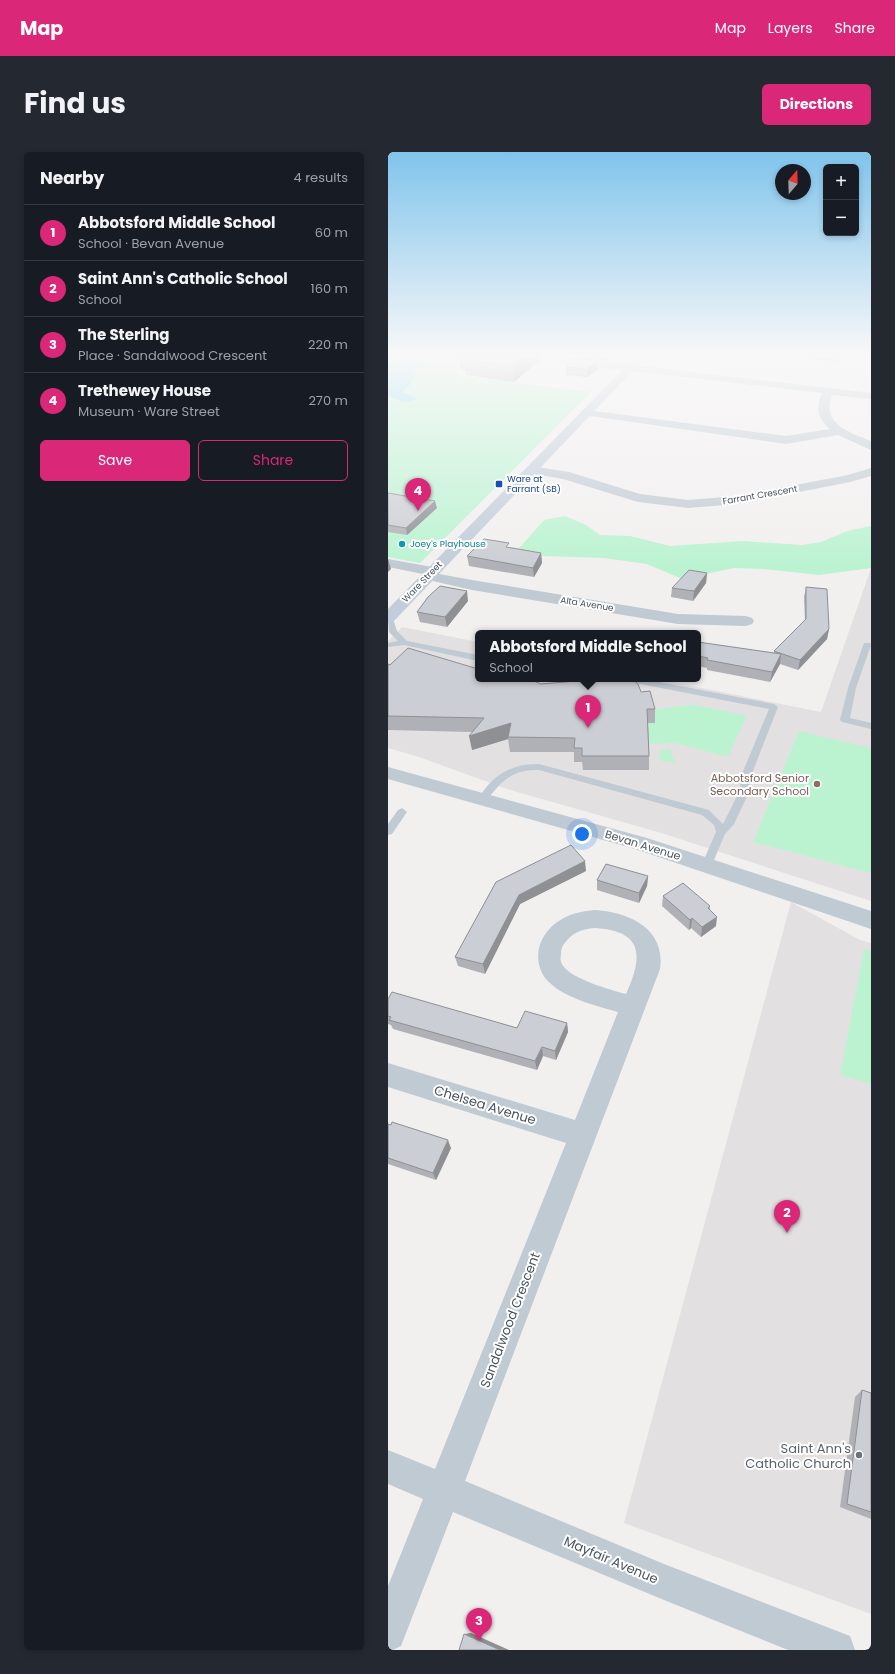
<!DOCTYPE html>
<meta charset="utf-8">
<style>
:root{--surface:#171b24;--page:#242831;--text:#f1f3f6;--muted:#9ea1a6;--line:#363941;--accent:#db2777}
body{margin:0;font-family:Poppins,sans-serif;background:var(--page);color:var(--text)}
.controls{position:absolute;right:12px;top:12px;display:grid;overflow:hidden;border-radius:6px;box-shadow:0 2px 6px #0003}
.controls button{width:36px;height:36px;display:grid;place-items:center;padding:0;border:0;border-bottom:1px solid var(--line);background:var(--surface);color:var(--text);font:20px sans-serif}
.compass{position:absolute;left:387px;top:12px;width:36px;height:36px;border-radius:50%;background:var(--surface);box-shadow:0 2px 6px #0003;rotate:19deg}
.you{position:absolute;left:194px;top:682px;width:14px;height:14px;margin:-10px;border:3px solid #fff;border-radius:50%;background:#1a73e8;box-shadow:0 0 0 6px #1a73e833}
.badge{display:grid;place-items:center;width:26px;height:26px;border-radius:50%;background:var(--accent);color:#fff;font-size:13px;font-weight:700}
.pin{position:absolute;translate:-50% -33px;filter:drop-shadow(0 1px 2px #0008)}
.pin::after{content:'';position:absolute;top:21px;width:14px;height:12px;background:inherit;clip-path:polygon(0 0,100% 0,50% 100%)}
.popup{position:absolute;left:87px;top:478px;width:226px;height:52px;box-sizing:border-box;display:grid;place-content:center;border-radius:6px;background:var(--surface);filter:drop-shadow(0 1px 3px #0005);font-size:13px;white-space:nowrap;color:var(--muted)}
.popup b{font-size:15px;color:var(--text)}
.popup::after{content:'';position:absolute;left:50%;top:100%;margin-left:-8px;border:8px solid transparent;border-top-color:var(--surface)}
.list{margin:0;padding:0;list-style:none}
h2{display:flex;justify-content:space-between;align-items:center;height:52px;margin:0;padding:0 16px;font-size:17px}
h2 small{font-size:13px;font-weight:400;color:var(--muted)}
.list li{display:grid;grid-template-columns:26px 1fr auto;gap:12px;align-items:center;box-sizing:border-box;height:56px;padding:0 16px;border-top:1px solid var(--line)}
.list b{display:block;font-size:15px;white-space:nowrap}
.list p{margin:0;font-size:13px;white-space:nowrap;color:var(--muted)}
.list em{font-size:13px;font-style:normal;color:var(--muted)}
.actions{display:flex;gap:8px;padding:12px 16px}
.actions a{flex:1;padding:9px 0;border:1px solid var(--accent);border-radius:6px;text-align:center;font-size:14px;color:var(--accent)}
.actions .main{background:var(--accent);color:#fff}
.map{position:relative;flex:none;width:483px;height:1498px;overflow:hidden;border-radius:6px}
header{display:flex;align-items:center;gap:24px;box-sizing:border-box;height:56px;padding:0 20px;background:var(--accent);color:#fff}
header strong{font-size:19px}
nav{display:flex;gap:22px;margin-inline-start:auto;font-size:14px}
.intro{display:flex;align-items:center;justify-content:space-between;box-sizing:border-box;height:96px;padding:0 24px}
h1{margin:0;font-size:28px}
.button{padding:10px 18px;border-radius:6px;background:var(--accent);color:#fff;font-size:14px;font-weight:700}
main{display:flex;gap:24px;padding:0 24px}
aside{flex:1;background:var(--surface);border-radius:6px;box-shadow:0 2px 6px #0003}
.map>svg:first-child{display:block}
.education{fill:#e3e0e1}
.green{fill:#bbf3d1}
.water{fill:#85dbf3}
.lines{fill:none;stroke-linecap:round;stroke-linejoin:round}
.service{fill:#bfcad2;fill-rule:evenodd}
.minor{fill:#bfcad2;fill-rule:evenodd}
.tertiary{fill:#bfcad2;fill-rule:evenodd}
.secondary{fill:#c1cdda;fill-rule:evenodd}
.wall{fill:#afb1b6}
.shaded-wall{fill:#8e9094}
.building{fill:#cbced4;stroke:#8e9094}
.transit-dot{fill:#1a4fb4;stroke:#fff;stroke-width:1.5}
.culture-dot{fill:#0f9aa8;stroke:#fff;stroke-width:1.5}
.education-dot{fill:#8d6e63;stroke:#fff;stroke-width:1.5}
.worship-dot{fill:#6b7280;stroke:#fff;stroke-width:1.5}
.labels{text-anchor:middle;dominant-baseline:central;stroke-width:4;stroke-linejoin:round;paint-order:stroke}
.far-transit-label{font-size:9px;fill:#164399;stroke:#fff;text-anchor:start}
.far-street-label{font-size:9px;fill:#46535e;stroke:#fff}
.far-culture-label{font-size:9px;fill:#0d838f;stroke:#fff;text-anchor:start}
.education-label{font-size:11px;fill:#785e54;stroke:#fff;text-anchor:end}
.street-label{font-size:11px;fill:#46535e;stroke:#fff}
.near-street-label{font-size:13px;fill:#46535e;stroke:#fff}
.near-worship-label{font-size:13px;fill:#5b616d;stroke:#fff;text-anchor:end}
</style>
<header>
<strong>Map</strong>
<nav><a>Map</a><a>Layers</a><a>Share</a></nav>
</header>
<div class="intro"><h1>Find us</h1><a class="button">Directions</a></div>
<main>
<aside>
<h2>Nearby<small>4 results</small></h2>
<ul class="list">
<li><span class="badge">1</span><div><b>Abbotsford Middle School</b><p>School · Bevan Avenue</p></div><em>60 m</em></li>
<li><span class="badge">2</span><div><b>Saint Ann's Catholic School</b><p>School</p></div><em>160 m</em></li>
<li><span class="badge">3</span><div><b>The Sterling</b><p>Place · Sandalwood Crescent</p></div><em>220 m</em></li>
<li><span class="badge">4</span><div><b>Trethewey House</b><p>Museum · Ware Street</p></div><em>270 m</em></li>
</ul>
<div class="actions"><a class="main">Save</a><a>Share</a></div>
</aside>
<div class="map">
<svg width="483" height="1498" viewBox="0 0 483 1498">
<rect width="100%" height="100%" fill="#f2efef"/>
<g class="education">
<path d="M 483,416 L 483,749 L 270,680 L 122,638 L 28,604 L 0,596 L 0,489 L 14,475 L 90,490 L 90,527 L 269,527 L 433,560 Z"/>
<path d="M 403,750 L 472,788 L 483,791 L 483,1462 L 236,1371 Z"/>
</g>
<g class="green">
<path d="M 0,205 L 73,205 L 65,218 L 72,224 L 203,240 L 32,411 L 0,405 Z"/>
<path d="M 177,364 L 198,373 L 212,383 L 242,384 L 282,394 L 355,389 L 414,393 L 433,390 L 459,379 L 483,374 L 483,416 L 431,423 L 376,417 L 346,416 L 294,427 L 259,412 L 216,406 L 125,403 L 156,368 Z"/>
<path d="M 307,553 L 356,563 L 358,565 L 341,603 L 337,604 L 287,591 L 260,592 L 259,558 Z"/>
<path d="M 411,579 L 483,596 L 483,721 L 365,690 Z"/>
<path d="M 282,597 L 287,611 L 273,609 L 271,599 Z"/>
<path d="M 476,797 L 483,799 L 483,932 L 452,923 Z"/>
</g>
<path class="water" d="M 0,205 L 40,205 L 39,212 L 29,216 L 23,232 L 14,240 L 30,247 L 16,250 L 0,244 Z"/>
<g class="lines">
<g class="service">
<path d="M 0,463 L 4,463 L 9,479 L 19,489 L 90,503 L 90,509 L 16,493 L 0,495 L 0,491 L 10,489 L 1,480 Z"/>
<path d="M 476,491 L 482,491 L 483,493 L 468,536 L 462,566 L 483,571 L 483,577 L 454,570 L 452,568 L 460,536 Z"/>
<path d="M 238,527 L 255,527 L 386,552 L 390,555 L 361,629 L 363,636 L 346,672 L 337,682 L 323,715 L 315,715 L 314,712 L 328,680 L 326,673 L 314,663 L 151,618 C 124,617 114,629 98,649 L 95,650 L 90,647 C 104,624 123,611 151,612 L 321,658 L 335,672 L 353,636 L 351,629 L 381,557 L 242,530 Z"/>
<path d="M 14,656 L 19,660 L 4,682 L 0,683 L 0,672 L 10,658 Z"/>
</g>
<g class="minor">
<path d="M 175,205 L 483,241 L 483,247 L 444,243 C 433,272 461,280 483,289 L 483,298 L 450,283 L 398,292 L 195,263 L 193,261 L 195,259 L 199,258 L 398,284 L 442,277 C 430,266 427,256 434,241 L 173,211 L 168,208 L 169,206 Z"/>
<path d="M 143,314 L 181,320 L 252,342 L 300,348 L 349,344 L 460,323 L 483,316 L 483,324 L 462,330 L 349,352 L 300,356 L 250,350 L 175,327 L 139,321 L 137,318 L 139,315 Z"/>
<path d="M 0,407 L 50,416 L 52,419 L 51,422 L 84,428 L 290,462 L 358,464 L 364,466 L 366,469 L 364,472 L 358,474 L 290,472 L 84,438 L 36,427 L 34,424 L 35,422 L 0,415 Z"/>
<path d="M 207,758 C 240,760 278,776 272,817 L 77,1329 L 276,1412 L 462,1484 L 467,1498 L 400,1498 L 276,1448 L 65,1360 L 13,1494 L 5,1498 L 0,1498 L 0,1434 L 35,1347 L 0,1332 L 0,1298 L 47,1317 L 178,991 L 0,935 L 0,911 L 187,968 L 230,860 C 208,854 173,845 158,827 C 142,806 152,779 174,767 C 184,761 196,759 207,758 ZM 207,776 C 256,779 255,804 238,842 C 223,838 178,826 173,810 C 172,807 173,804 173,801 C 173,797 174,795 176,792 C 184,781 193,777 207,776 Z"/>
</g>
<path class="tertiary" d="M 0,615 L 259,686 L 483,759 L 483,777 L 247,697 L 0,627 Z"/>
<path class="secondary" d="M 247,205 L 258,205 L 6,469 L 0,471 L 0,457 Z"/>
</g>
<g class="wall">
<path d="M 71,205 L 155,205 L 126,230 L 78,223 L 77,218 L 73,217 Z"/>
<path d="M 196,205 L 229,205 L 227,206 L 222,205 L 219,209 L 196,206 Z"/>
<path d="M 361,205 L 375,205 L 374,207 Z"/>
<path d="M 405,205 L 451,205 L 449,210 Z"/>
<path d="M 210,209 L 211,217 L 199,225 L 178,223 L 178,215 Z"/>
<path d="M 0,341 L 49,356 L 19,383 L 0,380 Z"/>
<path d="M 121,395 L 153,401 L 154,411 L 146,425 L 81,414 L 79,404 Z"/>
<path d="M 319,421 L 318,431 L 305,449 L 283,445 L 284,436 Z"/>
<path d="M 418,435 L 441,477 L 439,487 L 410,518 L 392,512 L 382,530 L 319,518 L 319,516 L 310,514 L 310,490 L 386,501 L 386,499 L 417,469 L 416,445 Z"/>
<path d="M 80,449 L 59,475 L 32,470 L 29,460 Z"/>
<path d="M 0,512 L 130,529 L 153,532 L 253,540 L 267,557 L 267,571 L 260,571 L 261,604 L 261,618 L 195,618 L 194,610 L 186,610 L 186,600 L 122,600 L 120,587 L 84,598 L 84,580 L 0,578 Z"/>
<path d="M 198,719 L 132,752 L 97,822 L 70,814 L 67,805 L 108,730 Z"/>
<path d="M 260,724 L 259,734 L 251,751 L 209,738 L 209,728 Z"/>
<path d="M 275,744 L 322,754 L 322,758 L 328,774 L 313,785 L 303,776 L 301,778 L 274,754 Z"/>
<path d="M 0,847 L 129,876 L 179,871 L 180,880 L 168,908 L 155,904 L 149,918 L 5,877 L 3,873 L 0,872 Z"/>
<path d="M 0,972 L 63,996 L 48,1028 L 0,1012 Z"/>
<path d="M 474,1238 L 483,1241 L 483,1367 L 452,1355 L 467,1245 Z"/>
</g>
<g class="shaded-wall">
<path d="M 136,205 L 155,205 L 126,230 L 125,214 Z"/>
<path d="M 219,205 L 222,205 L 219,209 Z"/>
<path d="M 210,209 L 211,217 L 199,225 L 199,217 Z"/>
<path d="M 47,349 L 49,356 L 19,383 L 18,376 Z"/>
<path d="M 153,401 L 154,411 L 146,425 L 145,416 Z"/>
<path d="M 0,407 L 3,417 L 0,420 Z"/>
<path d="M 319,421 L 318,431 L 305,449 L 306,439 Z"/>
<path d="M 79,439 L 80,449 L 59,475 L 57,465 Z"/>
<path d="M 441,477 L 439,487 L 410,518 L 412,508 Z"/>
<path d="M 393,502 L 392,512 L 382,530 L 384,520 Z"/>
<path d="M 123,571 L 120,587 L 84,598 L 81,584 Z"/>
<path d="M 197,709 L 198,719 L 132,752 L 97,822 L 95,812 L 131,743 Z"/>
<path d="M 260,724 L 259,734 L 251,751 L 251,741 Z"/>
<path d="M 329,765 L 328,774 L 313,785 L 314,775 Z"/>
<path d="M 304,766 L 303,776 L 301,778 L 302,768 Z"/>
<path d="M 179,871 L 180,880 L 168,908 L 167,899 Z"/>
<path d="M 154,895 L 155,904 L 149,918 L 147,909 Z"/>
<path d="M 60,988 L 63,996 L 48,1028 L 45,1021 Z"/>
<path d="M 83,1481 L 121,1498 L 112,1498 L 76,1482 Z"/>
</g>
<g class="building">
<path d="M 80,205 L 136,205 L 125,214 L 76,208 Z"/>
<path d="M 187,206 L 210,209 L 199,217 L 178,215 Z"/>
<path d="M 0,341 L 47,349 L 18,376 L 0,373 Z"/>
<path d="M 96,387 L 121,391 L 118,395 L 153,401 L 145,416 L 79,404 Z"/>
<path d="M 301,418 L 319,421 L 306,439 L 284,436 Z"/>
<path d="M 52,434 L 79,439 L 57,465 L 29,460 L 40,445 Z"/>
<path d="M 418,435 L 439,437 L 441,477 L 412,508 L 386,499 L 418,467 Z"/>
<path d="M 310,490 L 393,502 L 384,520 L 319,508 L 320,506 L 310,504 Z"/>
<path d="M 20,496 L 90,517 L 90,527 L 125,527 L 130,529 L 131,527 L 141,527 L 153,532 L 188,529 L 188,527 L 244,527 L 250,532 L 253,540 L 262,539 L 267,557 L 259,557 L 261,604 L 194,604 L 194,596 L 186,596 L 187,586 L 120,585 L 123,571 L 81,584 L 96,566 L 0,564 L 0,512 L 2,513 Z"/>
<path d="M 183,693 L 197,709 L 131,743 L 95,812 L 67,805 L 108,730 Z"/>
<path d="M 218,712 L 260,724 L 251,741 L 209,728 Z"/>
<path d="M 295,731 L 322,754 L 320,756 L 329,765 L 314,775 L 304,766 L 302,768 L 275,744 Z"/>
<path d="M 4,840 L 129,876 L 137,859 L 179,871 L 167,899 L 154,895 L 147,909 L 1,868 L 3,865 L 0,864 L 0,847 Z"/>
<path d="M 4,970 L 60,988 L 45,1021 L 0,1006 L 0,972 L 3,973 Z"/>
<path d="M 474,1238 L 483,1241 L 483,1360 L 459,1352 Z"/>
<path d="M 76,1482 L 112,1498 L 71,1498 Z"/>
</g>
<linearGradient id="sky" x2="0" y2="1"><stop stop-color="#80c4ec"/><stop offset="0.49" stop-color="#f9f8f8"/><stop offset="1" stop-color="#f9f8f8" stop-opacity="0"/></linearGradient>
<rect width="483" height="415" fill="url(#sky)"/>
<rect class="transit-dot" x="107" y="328" width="8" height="8" rx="2"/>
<circle class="culture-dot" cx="14" cy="392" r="4"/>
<circle class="education-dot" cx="429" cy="632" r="4"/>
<circle class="worship-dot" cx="471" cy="1303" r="4"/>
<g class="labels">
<g class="far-transit-label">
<text x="119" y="327">Ware at<tspan x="119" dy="10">Farrant (SB)</tspan></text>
</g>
<g class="far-street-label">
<text transform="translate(372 343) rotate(-10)">Farrant Crescent</text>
<text transform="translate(34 430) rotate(-46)">Ware Street</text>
<text transform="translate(199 452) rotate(9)">Alta Avenue</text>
</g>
<g class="far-culture-label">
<text x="22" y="392">Joey's Playhouse</text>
</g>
<g class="education-label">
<text x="421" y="626">Abbotsford Senior<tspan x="421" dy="13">Secondary School</tspan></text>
</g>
<g class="street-label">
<text transform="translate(255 693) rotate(17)">Bevan Avenue</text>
</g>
<g class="near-street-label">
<text transform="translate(97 953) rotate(17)">Chelsea Avenue</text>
<text transform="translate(122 1168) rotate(-69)">Sandalwood Crescent</text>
<text transform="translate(223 1408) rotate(23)">Mayfair Avenue</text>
</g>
<g class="near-worship-label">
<text x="463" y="1296">Saint Ann's<tspan x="463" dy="15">Catholic Church</tspan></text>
</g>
</g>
</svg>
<div class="controls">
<button>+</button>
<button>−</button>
</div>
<svg class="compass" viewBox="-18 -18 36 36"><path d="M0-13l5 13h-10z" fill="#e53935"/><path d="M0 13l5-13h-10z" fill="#9ea1a6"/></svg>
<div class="you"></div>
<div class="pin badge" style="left:200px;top:576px">1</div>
<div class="popup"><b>Abbotsford Middle School</b>School</div>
<div class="pin badge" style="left:399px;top:1081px">2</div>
<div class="pin badge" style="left:91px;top:1489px">3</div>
<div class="pin badge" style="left:30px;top:359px">4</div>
</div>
</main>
